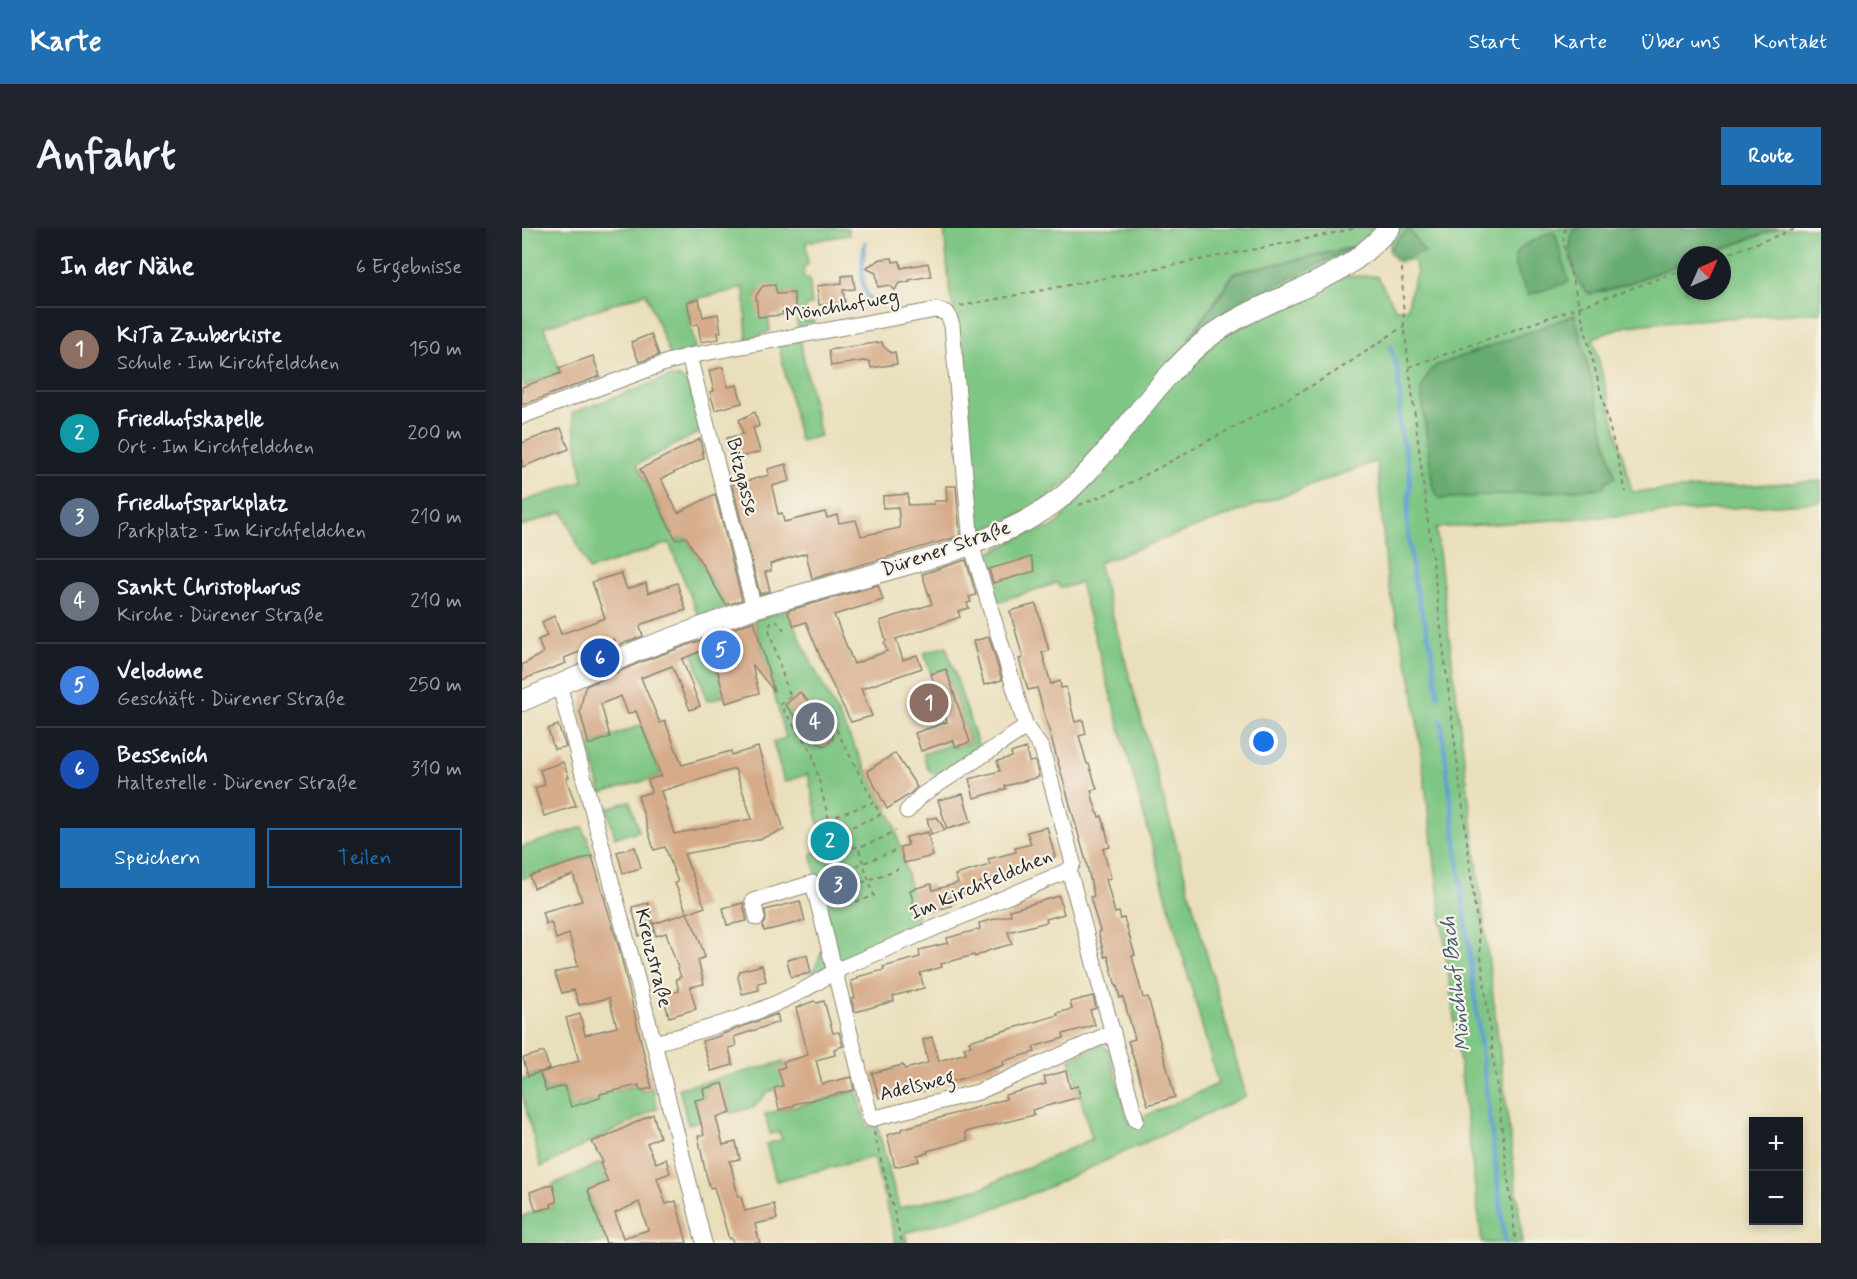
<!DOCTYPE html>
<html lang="de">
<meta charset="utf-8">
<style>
:root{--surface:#171b24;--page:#20242c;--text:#f1f3f6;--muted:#9ea1a6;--line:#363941;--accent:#1f6fb2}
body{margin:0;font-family:Mynerve,sans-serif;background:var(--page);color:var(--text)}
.controls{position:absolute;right:18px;bottom:18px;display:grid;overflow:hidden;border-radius:0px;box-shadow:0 3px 9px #0003}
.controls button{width:54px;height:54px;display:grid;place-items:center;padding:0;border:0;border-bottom:2px solid var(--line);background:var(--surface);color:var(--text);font:30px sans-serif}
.compass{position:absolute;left:1155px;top:18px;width:54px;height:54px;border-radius:50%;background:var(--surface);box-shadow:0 3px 9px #0003;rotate:45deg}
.you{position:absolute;left:742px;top:514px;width:21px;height:21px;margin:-15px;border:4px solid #fff;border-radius:50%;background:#1a73e8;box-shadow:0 0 0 9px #1a73e833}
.badge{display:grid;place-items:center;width:39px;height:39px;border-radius:50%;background:var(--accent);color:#fff;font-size:20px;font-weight:700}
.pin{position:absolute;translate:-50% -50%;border:3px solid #fff;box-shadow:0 2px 6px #0006}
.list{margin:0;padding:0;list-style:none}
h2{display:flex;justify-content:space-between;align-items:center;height:78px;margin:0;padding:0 24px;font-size:26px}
h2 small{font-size:20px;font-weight:400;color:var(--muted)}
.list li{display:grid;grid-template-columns:39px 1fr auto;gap:18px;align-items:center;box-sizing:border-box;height:84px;padding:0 24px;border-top:2px solid var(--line)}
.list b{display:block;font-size:22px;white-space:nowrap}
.list p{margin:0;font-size:20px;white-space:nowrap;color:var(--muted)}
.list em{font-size:20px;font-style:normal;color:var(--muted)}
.actions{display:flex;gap:12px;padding:18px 24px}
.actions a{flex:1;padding:14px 0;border:2px solid var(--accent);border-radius:0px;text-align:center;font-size:21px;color:var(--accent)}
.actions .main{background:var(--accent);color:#fff}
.map{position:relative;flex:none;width:1299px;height:1015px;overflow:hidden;border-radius:0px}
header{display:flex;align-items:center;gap:36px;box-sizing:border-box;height:84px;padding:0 30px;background:var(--accent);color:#fff}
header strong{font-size:28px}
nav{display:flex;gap:33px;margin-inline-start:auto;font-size:21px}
.intro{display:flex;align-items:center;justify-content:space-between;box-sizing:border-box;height:144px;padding:0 36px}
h1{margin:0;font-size:42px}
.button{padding:15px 27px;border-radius:0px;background:var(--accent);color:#fff;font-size:21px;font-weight:700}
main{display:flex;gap:36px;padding:0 36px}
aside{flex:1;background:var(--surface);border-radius:0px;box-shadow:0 3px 9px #0003}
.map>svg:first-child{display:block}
.green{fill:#7ec683;stroke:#547857;stroke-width:1.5;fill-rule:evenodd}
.forest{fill:#66ab71;stroke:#486b4e;stroke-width:1.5}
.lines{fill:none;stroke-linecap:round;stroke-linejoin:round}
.stream{stroke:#609fd2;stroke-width:4.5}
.building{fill:#d6ab89;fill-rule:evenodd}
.minor-casing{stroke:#8a8573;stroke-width:17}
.tertiary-casing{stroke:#8a8573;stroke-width:22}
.path{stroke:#8a8573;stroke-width:2;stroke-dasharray:4.5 4.5;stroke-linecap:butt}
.minor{stroke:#fff;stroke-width:15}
.tertiary{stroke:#fff;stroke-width:20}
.labels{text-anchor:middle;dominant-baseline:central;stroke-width:4.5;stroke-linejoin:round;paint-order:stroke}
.street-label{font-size:20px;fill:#2b2b2b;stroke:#f7f3e8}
.water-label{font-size:21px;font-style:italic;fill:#40596e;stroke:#f7f3e8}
</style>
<header>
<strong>Karte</strong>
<nav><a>Start</a><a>Karte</a><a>Über uns</a><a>Kontakt</a></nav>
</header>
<div class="intro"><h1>Anfahrt</h1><a class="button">Route</a></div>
<main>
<aside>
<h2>In der Nähe<small>6 Ergebnisse</small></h2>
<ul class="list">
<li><span class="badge" style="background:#8d6e63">1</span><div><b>KiTa Zauberkiste</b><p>Schule · Im Kirchfeldchen</p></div><em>150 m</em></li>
<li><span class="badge" style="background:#0f9aa8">2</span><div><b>Friedhofskapelle</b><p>Ort · Im Kirchfeldchen</p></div><em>200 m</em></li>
<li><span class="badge" style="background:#5c6f8a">3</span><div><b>Friedhofsparkplatz</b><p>Parkplatz · Im Kirchfeldchen</p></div><em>210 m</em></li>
<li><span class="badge" style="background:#6b7280">4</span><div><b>Sankt Christophorus</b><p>Kirche · Dürener Straße</p></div><em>210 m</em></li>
<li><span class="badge" style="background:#3f7fe0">5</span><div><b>Velodome</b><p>Geschäft · Dürener Straße</p></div><em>250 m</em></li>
<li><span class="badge" style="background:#1a4fb4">6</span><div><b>Bessenich</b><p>Haltestelle · Dürener Straße</p></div><em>310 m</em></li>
</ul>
<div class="actions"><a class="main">Speichern</a><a>Teilen</a></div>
</aside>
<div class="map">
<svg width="1299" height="1015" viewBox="0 0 1299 1015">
<rect width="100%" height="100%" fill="#f7f3e8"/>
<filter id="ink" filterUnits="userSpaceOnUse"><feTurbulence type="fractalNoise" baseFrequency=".0167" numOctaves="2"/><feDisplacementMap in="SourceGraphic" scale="12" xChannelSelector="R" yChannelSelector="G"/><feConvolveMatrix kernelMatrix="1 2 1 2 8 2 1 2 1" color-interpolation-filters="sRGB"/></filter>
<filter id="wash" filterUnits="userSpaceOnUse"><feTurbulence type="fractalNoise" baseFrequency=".008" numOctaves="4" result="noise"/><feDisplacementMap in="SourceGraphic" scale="24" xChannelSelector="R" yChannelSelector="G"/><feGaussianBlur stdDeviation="1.35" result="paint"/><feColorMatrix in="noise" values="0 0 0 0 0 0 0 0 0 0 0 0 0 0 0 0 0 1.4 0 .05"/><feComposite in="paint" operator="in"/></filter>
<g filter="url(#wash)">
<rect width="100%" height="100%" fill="#eadfbb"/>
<g class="green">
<path d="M 0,0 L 326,0 L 327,7 L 284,14 L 286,37 L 282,38 L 281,50 L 287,50 L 290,77 L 284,78 L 284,93 L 292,93 L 292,100 L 276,104 L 272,65 L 255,66 L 238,62 L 234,68 L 246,88 L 248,103 L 225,112 L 222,60 L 165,73 L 173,121 L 149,129 L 124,65 L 22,99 L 39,145 L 0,158 Z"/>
<path d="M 422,0 L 859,0 L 817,33 L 726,77 L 550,250 L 510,282 L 456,304 L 453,302 L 433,84 L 428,67 ZM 829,20 L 715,76 L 667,110 L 712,45 Z"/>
<path d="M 878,0 L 1056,0 L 1051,3 L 1048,20 L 1051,36 L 1055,50 L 1069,66 L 1093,60 L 1164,34 L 1164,63 L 1200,63 L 1200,27 L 1184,27 L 1258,0 L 1299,0 L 1299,84 L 1142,94 L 1105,98 L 1071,110 L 1110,264 L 1299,253 L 1299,274 L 914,300 L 1001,1015 L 960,1015 L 891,460 L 865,350 L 855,233 L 576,335 L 724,868 L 522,961 L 470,981 L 383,1005 L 385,1015 L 374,1015 L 352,929 L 254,953 L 244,916 L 260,912 L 257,904 L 248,906 L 243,886 L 335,863 L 345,899 L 355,897 L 377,980 L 459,960 L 570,911 L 548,831 L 580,816 L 587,823 L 607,895 L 696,856 L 558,355 L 538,360 L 535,355 L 475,374 L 463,329 L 465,326 L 507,305 L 528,300 L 537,294 L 555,273 L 577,239 L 655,148 L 701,108 L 823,48 L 855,48 L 874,81 L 885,81 L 891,54 L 895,44 L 891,31 L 878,34 L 874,33 L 867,23 L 869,10 ZM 886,2 L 902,23 L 877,31 ZM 1053,87 L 1093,249 L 1082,254 L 1082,260 L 911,261 L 899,162 L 907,144 L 914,138 Z"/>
<path d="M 278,112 L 298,208 L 278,213 L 257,118 Z"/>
<path d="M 147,149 L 159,150 L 168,159 L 180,203 L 115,236 L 154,312 L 164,309 L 205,379 L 177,389 L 147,315 L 67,342 L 41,284 L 0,298 L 0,274 L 61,253 L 50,185 Z"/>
<path d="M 265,382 L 291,438 L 372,595 L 398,698 L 291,745 L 309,702 L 289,626 L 302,621 L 286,546 L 262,554 L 251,514 L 264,510 L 232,392 Z"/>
<path d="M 424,418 L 457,520 L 414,548 L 406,541 L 401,526 L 430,516 L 433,516 L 434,519 L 448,514 L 424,442 L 409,446 L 402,425 Z"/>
<path d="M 189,419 L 203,468 L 185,473 L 171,426 Z"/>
<path d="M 119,497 L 139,548 L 79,565 L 67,517 Z"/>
<path d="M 108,573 L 117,603 L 93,609 L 85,580 Z"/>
<path d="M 61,599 L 63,608 L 65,608 L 70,628 L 0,651 L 0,619 Z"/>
<path d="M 261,834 L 267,856 L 246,864 L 232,879 L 209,885 L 201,856 L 181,861 L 183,870 L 173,873 L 178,893 L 166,896 L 157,860 Z"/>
<path d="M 18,845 L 24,863 L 42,858 L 49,879 L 78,870 L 78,866 L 117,857 L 118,863 L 130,860 L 136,880 L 19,939 L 0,866 L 0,851 Z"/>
<path d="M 78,935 L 86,954 L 66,962 L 84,1015 L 0,1015 L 0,990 L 3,987 L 30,979 L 25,959 Z"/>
</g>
<g class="forest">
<path d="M 1056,0 L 1257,0 L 1184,27 L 1164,27 L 1164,34 L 1093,60 L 1068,66 C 1051,55 1044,22 1051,3 Z"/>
<path d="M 887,1 L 903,24 L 877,31 L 869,21 L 874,13 Z"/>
<path d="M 1027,5 L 1033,5 L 1047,54 L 1006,67 L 993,38 L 993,27 L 1001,18 Z"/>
<path d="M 832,19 L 715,76 L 665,112 L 693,75 L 712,45 Z"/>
<path d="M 1053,87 L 1093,249 L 1083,254 L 1082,260 L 918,271 L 911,261 L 899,162 L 907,144 L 914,138 Z"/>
</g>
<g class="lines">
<g class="stream">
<path d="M 343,15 C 341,32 335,60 350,73"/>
<path d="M 868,119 L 876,143 L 878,174 L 877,197 L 887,240 L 888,257 L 885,293 L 892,354 L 910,422 L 916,468"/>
<path d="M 919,493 L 983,1015"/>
</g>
</g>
<g id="blocks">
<g class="building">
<path d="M 370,30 L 371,34 L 378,33 L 379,40 L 406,35 L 409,48 L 387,52 L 388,54 L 377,55 L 373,62 L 367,57 L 356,59 L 354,45 L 343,40 L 359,31 Z"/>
<path d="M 331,47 L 333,61 L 321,62 L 323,74 L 297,77 L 295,58 L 320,55 L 320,48 Z"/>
<path d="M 253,57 L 255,66 L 272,65 L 274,83 L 260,84 L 260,87 L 236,89 L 234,68 L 237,63 L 241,58 Z"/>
<path d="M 177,71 L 181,89 L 196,86 L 199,104 L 196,104 L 197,111 L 179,114 L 176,96 L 170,97 L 165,74 Z"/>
<path d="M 129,106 L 137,127 L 117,134 L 109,114 Z"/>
<path d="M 360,114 L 361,118 L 369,125 L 373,124 L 375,136 L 349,140 L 348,134 L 341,133 L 309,138 L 307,122 Z"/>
<path d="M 71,128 L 78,148 L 0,177 L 0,159 L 39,145 L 37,140 Z"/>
<path d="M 201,139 L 206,159 L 215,157 L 220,175 L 193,182 L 188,164 L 192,163 L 187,143 Z"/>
<path d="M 233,184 L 237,198 L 231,200 L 238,224 L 210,231 L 205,210 L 221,206 L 217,192 Z"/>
<path d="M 39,200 L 47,221 L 0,239 L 0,215 Z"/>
<path d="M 178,211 L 182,230 L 139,251 L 156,285 L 193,266 L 220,372 L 204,377 L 164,309 L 154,312 L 118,241 Z"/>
<path d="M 264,236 L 268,253 L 250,258 L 256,286 L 260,285 L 262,294 L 303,284 L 305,290 L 315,287 L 317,295 L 334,292 L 339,308 L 378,300 L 376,279 L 361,280 L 361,268 L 386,266 L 386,277 L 412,276 L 412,273 L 425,273 L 424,258 L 434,258 L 438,308 L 290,351 L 284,325 L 264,331 L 248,336 L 249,343 L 243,344 L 248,363 L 238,366 L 210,257 L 247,247 L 246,241 Z"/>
<path d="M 509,329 L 513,343 L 471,355 L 467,341 Z"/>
<path d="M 444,332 L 454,367 L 447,369 L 449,374 L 445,375 L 447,380 L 436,383 L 438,389 L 374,411 L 381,432 L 395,427 L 400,440 L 339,461 L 350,488 L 329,494 L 307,450 L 284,394 L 272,398 L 265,383 L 356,357 L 361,372 L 312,387 L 332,436 L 365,423 L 362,415 L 364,413 L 358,393 L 410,376 L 400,346 Z"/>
<path d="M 99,345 L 105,361 L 124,355 L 126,365 L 155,355 L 164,382 L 120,396 L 118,399 L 121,408 L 94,418 L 92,411 L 42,430 L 44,435 L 0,452 L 0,437 L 21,425 L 16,412 L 25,408 L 20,394 L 32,388 L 39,406 L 83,390 L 70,354 Z"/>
<path d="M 514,376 L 527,423 L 520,424 L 529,456 L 538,453 L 539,460 L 544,459 L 553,494 L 561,492 L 564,506 L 557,508 L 565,536 L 567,536 L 575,561 L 569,562 L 572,575 L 577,589 L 580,588 L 588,619 L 581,621 L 589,650 L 584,651 L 593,685 L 597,684 L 599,691 L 602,690 L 613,727 L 610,728 L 621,770 L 626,769 L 653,869 L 626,877 L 606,813 L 613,811 L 601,769 L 598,770 L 595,758 L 594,759 L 586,728 L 583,729 L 576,704 L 578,703 L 568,669 L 572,668 L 564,633 L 515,460 L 506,462 L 497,431 L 501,430 L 488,383 Z"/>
<path d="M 232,393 L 252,463 L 230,436 L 237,465 L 204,475 L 189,419 L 160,431 L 178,478 L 168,482 L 150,438 L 119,450 L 138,495 L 143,493 L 160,537 L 209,523 L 210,527 L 236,519 L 262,602 L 235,612 L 162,626 L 183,679 L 165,685 L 153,655 L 156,654 L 143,619 L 132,622 L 116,568 L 129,564 L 126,552 L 139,548 L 114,483 L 106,486 L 99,468 L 79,476 L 88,509 L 67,517 L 58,484 L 62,463 L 64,458 L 119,434 ZM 213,541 L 230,591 L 152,606 L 139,563 Z"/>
<path d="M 467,409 L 480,452 L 462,457 L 451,413 Z"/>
<path d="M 424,441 L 448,514 L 434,519 L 431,512 L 399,523 L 393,505 L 425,494 L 409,446 Z"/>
<path d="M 278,464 L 296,485 L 303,479 L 311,507 L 311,510 L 306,516 L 302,518 L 296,515 L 263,477 Z"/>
<path d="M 36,497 L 44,519 L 32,521 L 26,501 Z"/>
<path d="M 504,520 L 507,534 L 513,533 L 517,549 L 483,558 L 484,561 L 452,570 L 447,551 L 478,543 L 475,533 L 490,529 L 489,525 Z"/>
<path d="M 373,525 L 395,559 L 388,566 L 365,581 L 345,543 Z"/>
<path d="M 41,534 L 47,549 L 44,550 L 54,578 L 22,588 L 13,560 L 23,557 L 18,542 Z"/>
<path d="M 441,566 L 449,594 L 425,601 L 416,572 Z"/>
<path d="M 415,589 L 423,602 L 409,606 L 405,591 Z"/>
<path d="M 525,599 L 533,629 L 492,641 L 493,645 L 458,654 L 459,661 L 426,670 L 429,678 L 403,685 L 401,679 L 393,681 L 388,662 L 409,656 L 411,662 L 436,655 L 433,647 L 468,637 L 466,631 L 494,624 L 493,620 L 509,616 L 505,604 Z"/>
<path d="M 406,604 L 411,628 L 382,635 L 378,619 L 386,617 L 384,609 Z"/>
<path d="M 312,605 L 316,616 L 304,621 L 300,609 Z"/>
<path d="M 113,619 L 119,640 L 101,645 L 95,624 Z"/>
<path d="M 70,628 L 97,720 L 130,860 L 118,863 L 117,857 L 78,866 L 78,870 L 49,879 L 42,858 L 24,863 L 18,845 L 57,833 L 44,790 L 58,786 L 63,807 L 95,799 L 87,770 L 57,777 L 52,762 L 40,765 L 33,745 L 56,738 L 47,706 L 34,711 L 29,694 L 24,696 L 20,684 L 60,673 L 51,647 L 12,660 L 8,648 Z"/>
<path d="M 537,668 L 542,686 L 524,691 L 525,694 L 486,704 L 490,716 L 468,722 L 453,729 L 452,727 L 419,736 L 420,739 L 398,745 L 402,760 L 371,768 L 372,773 L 333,784 L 329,771 L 333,770 L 329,753 L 336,751 L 335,749 L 362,742 L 361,739 L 398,729 L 397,722 L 426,715 L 425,710 L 458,701 L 457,695 L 489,687 L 488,682 Z"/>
<path d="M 278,673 L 283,693 L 242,703 L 241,698 L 244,692 L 243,682 Z"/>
<path d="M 126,675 L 133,703 L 117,708 L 110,679 Z"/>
<path d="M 221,675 L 225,693 L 205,697 L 201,680 Z"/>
<path d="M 165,685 L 175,705 L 183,729 L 176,732 L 182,756 L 168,759 L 174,781 L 147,789 L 141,767 L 157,763 L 154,751 L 159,749 L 144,705 L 134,708 L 131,696 Z"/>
<path d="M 285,727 L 289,745 L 269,749 L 265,732 Z"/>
<path d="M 240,737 L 244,753 L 236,755 L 237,762 L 220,766 L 216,749 L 218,743 Z"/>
<path d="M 571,768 L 574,780 L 568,782 L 573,797 L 541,806 L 542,810 L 511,819 L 513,824 L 481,833 L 482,837 L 395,865 L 393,860 L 357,870 L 350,845 L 381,837 L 383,841 L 406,835 L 401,812 L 410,809 L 417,833 L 444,825 L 442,819 L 449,818 L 447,813 L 536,787 L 535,785 L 550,781 L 548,774 Z"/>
<path d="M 292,773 L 295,775 L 302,773 L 311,805 L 317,804 L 321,818 L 312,821 L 313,827 L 294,832 L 300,856 L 329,849 L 332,862 L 272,876 L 272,878 L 257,882 L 252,860 L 261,858 L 256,841 L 263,839 L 261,834 L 286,827 L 274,780 Z"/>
<path d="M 255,786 L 257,794 L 212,809 L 214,818 L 207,820 L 211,837 L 189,843 L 180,813 L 198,808 L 198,807 Z"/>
<path d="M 22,824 L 27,841 L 6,848 L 1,830 Z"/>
<path d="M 544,843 L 548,860 L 556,858 L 558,869 L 510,882 L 512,887 L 443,904 L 446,912 L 405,923 L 406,925 L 395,927 L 397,933 L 373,939 L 365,907 L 379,903 L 379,901 L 484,871 L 483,867 L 524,856 L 522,849 Z"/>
<path d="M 201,855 L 209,885 L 194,889 L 201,917 L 214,914 L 218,931 L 208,933 L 216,969 L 219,969 L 223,983 L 252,976 L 255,991 L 233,996 L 238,1015 L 211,1015 L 209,1010 L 207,1011 L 192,959 L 188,960 L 183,942 L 176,908 L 182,907 L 173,872 L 183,870 L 181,861 Z"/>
<path d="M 131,886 L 138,909 L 125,915 L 134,935 L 144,931 L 148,945 L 135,950 L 144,976 L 154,973 L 165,1015 L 84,1015 L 66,962 L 86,954 L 78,935 L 81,934 L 70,914 L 81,909 L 82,910 ZM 117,974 L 126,1002 L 101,1010 L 93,985 Z"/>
<path d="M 31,956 L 35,974 L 29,976 L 30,979 L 14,983 L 8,964 Z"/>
</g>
</g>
</g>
<g filter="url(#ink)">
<use href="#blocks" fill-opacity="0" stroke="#8a8573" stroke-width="1.5"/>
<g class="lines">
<g class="minor-casing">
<g id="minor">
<path d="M 167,128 L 232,380"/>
<path d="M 0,188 L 146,134 L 167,128 L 414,82 L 425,85 L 430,97 L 449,316 L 504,499 L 400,567 L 385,583"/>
<path d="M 37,456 L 132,815 L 182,1015"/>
<path d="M 547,642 L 614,892"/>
<path d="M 235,690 L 231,673 L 291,655 L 349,891 L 456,864 L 591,804"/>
<path d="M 132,815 C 195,799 259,780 313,743 L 547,642 L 551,635 L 520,521 L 504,499"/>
</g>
</g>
<g class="tertiary-casing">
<path id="tertiary" d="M 0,473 L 115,423 L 232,380 L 423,326 C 464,311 508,296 541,268 C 595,221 629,155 686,110 C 729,77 782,65 827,36 C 842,26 855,13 868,0"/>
</g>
<g class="path">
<path d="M 1043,0 L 1041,14 L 1104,264"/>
<path d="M 1200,28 L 1276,0"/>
<path d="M 880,40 L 882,98 L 994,1015"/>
<path d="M 438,78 L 770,14 L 835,0"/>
<path d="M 887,139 L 1164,41"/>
<path d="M 557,277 C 601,261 638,239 680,216 C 724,192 770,170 813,144 C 836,129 859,113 882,98"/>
<path d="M 254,392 L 262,402"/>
<path d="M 249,393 L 247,402 L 264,457 L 270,471"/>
<path d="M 268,468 L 258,477 L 290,524 L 309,601 L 315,603 L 322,619 L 317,622"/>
<path d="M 306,591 L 352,574 L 316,505 L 313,496 L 315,492 L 312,485"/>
<path d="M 322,602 L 358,587 L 352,574"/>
<path d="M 322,619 C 337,623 361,610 374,602"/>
<path d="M 326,641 L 372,623"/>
<path d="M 331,658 L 376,641"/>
<path d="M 334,674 L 352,668 L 336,619"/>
<path d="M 352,904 L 380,1015"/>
</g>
<use href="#minor" class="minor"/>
<use href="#tertiary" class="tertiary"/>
</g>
</g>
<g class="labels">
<g class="street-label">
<text transform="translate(320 78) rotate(-10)">Mönchhofweg</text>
<text transform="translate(220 249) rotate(76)">Bitzgasse</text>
<text transform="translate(424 321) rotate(-19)">Dürener Straße</text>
<text transform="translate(459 657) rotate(-23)">Im Kirchfeldchen</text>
<text transform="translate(131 730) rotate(76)">Kreuzstraße</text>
<text transform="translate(395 858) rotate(-14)">Adelsweg</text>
</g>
<g class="water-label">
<text transform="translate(934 756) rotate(-97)">Mönchhof Bach</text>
</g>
</g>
</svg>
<div class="controls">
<button>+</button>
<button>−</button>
</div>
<svg class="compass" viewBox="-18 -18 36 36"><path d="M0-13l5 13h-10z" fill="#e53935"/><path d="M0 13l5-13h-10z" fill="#9ea1a6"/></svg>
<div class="you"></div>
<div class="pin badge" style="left:407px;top:475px;background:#8d6e63">1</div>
<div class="pin badge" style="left:308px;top:613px;background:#0f9aa8">2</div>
<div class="pin badge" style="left:316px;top:657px;background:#5c6f8a">3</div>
<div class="pin badge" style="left:293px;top:494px;background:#6b7280">4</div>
<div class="pin badge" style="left:199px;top:422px;background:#3f7fe0">5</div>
<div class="pin badge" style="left:78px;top:430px;background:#1a4fb4">6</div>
</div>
</main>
